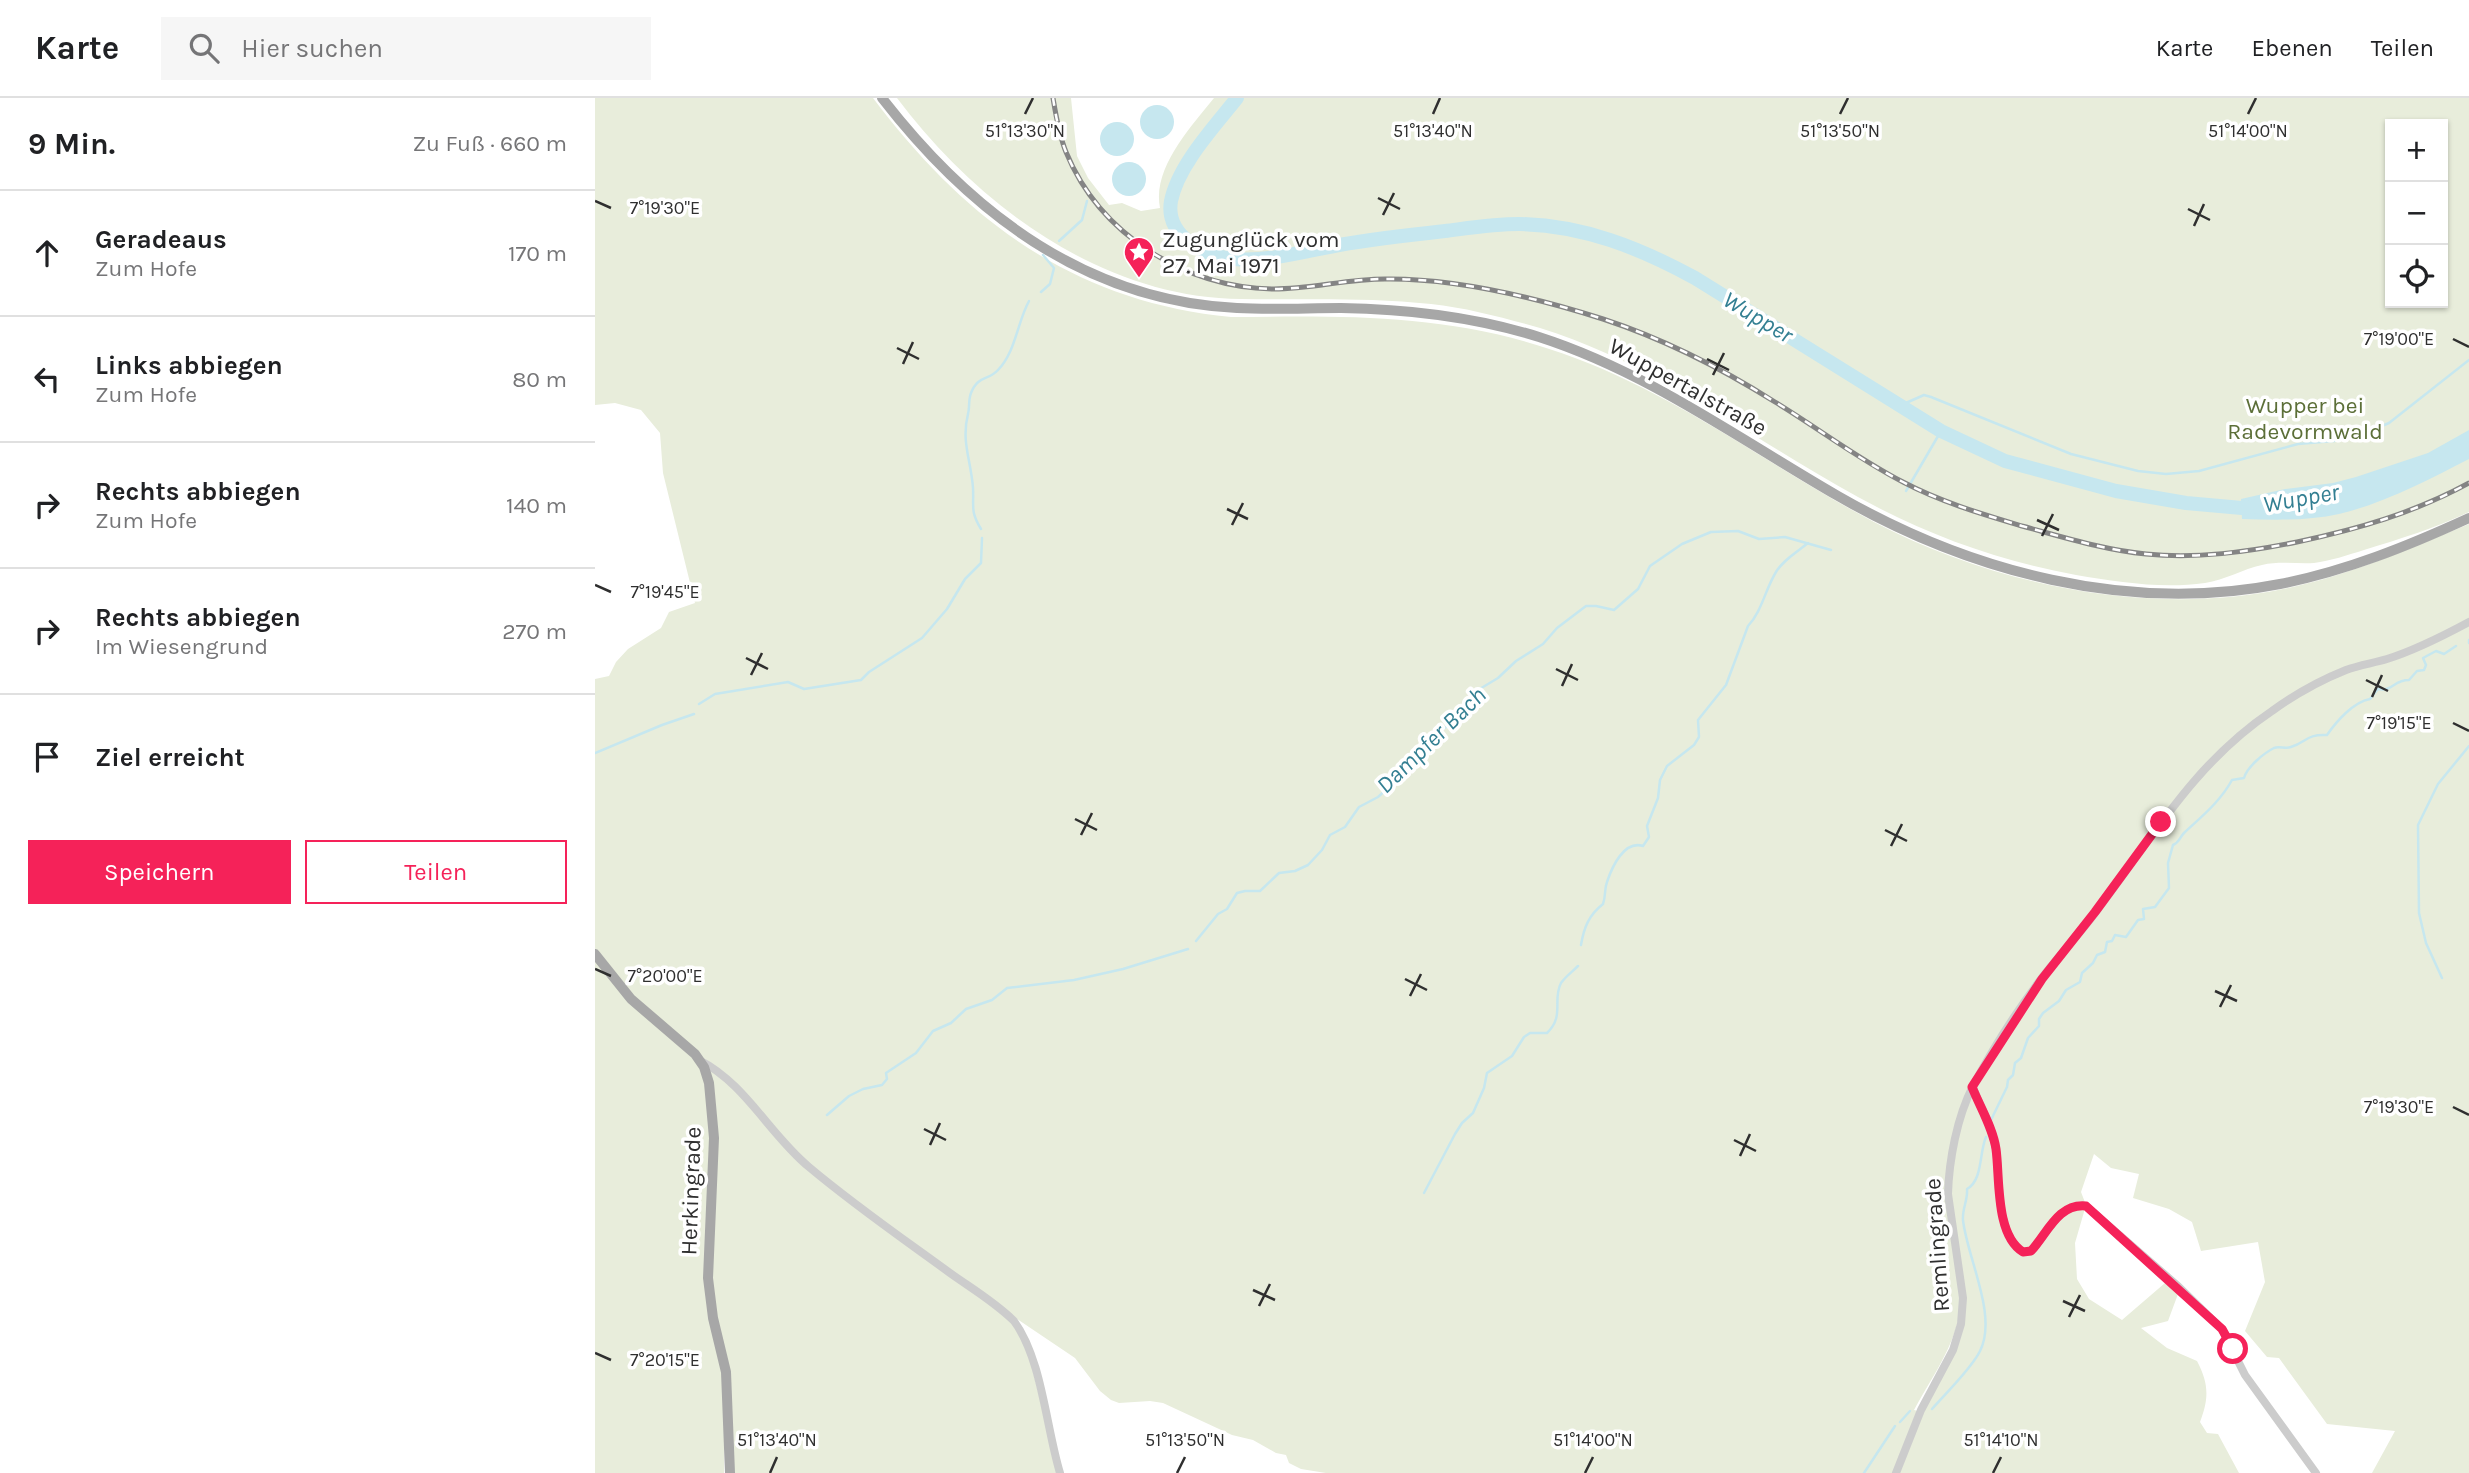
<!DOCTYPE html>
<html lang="de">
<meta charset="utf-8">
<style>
:root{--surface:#fff;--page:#f6f6f6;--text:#202124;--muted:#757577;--line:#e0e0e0;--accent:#f52259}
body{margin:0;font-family:Karla,sans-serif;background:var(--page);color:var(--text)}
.controls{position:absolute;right:21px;top:21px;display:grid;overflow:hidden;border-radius:0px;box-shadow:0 2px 5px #0004}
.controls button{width:63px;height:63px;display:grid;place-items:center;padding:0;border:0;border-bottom:2px solid var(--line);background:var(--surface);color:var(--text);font:35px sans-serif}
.stop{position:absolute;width:21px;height:21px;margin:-16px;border:5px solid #f52259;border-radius:50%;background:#fff}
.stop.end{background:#f52259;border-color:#fff;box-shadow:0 2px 7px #0008}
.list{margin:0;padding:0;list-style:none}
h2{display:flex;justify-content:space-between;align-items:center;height:91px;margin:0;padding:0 28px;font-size:30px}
h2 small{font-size:23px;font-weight:400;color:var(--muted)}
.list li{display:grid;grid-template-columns:46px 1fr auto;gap:21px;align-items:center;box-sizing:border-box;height:126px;padding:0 28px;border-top:2px solid var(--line)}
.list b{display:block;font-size:26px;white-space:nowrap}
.list p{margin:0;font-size:23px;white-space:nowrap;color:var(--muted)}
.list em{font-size:23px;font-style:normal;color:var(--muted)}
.actions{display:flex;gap:14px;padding:21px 28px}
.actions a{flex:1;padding:16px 0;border:2px solid var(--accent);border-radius:0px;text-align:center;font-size:24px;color:var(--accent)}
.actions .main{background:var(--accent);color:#fff}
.icon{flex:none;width:38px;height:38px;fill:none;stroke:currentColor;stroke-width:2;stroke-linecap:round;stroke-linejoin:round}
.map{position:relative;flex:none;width:1874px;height:1375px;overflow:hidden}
header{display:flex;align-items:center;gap:42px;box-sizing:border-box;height:98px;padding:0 35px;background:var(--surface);border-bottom:2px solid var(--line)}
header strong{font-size:33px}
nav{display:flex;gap:38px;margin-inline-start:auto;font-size:24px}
.search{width:490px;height:63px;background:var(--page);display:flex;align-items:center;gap:18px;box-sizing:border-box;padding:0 24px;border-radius:0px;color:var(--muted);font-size:26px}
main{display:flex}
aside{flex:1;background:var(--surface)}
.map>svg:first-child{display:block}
.green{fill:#e8eddb;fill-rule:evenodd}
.water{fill:#c6e7ef}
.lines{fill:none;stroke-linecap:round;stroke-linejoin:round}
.stream{stroke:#c6e7ef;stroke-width:2.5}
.river{stroke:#c6e7ef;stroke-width:14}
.minor{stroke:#ccc;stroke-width:8}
.major{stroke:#a7a7a7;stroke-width:10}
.rail-casing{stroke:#848484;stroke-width:5}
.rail{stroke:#fff;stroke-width:2.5;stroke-dasharray:8;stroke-linecap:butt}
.route{stroke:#f52259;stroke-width:9}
.ticks{fill:none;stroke:#2f2f2f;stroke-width:2.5}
.labels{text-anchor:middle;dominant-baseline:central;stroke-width:7;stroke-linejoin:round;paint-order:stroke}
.poi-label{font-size:23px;fill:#2f2f2f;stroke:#fff;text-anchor:start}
.street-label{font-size:23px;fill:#2f2f2f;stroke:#fff}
.park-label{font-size:23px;fill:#5c6f38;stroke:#fff}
.water-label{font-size:24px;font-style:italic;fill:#337f92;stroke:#fff}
.ticks-label{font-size:18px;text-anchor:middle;fill:#2f2f2f;stroke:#fff;stroke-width:7;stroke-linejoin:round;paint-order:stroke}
</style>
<header>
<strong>Karte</strong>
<div class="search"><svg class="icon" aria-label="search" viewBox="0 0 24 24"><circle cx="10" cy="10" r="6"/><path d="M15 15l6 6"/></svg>Hier suchen</div>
<nav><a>Karte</a><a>Ebenen</a><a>Teilen</a></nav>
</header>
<main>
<aside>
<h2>9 Min.<small>Zu Fuß · 660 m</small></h2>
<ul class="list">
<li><svg class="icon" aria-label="ahead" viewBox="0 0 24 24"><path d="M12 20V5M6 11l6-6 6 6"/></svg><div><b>Geradeaus</b><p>Zum Hofe</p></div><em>170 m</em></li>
<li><svg class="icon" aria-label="left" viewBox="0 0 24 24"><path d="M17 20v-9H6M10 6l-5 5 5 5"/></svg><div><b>Links abbiegen</b><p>Zum Hofe</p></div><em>80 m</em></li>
<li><svg class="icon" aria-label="right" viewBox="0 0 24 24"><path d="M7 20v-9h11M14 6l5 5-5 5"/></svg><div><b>Rechts abbiegen</b><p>Zum Hofe</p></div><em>140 m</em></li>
<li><svg class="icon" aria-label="right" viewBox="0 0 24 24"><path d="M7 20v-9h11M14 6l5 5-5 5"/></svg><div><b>Rechts abbiegen</b><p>Im Wiesengrund</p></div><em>270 m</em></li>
<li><svg class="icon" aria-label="arrive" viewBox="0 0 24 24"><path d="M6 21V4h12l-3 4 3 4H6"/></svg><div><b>Ziel erreicht</b></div></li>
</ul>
<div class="actions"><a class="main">Speichern</a><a>Teilen</a></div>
</aside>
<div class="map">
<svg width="1874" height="1375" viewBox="0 0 1874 1375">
<rect width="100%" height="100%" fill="#fff"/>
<g class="green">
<path d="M 0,0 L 278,0 C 370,122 479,204 636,219 C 759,218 861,215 980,260 C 1087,300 1179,371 1279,424 C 1399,487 1554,519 1688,491 C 1753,478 1813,451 1874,426 L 1874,1375 L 1777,1375 L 1800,1333 L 1732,1326 L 1684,1260 L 1672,1259 L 1650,1233 L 1670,1184 L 1663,1144 L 1606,1153 L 1597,1124 L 1574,1111 L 1538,1100 L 1544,1076 L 1516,1070 L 1499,1056 L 1486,1094 L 1491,1107 L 1480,1145 L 1482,1181 L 1494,1201 L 1527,1222 L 1570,1185 L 1583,1196 L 1573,1223 L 1546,1230 L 1572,1250 L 1602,1263 C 1614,1286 1614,1300 1605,1324 L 1612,1335 L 1623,1336 L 1644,1375 L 731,1375 L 706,1371 L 694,1365 L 691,1357 L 681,1355 L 658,1342 L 637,1337 L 568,1305 L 555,1303 L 524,1305 L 516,1302 L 505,1293 L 480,1260 L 400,1206 L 411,1216 L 431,1245 L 463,1375 L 136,1375 L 134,1304 L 111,1154 L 129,1275 L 129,1375 L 0,1375 L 0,581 L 14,578 L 21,564 L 33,551 L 66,530 L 74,514 L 100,505 L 68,375 L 65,335 L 46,312 L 20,305 L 0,307 ZM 1601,675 L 1422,916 L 1473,845 ZM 1352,1080 L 1369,1214 L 1349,1272 L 1323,1313 L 1319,1312 C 1338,1277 1366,1240 1366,1199 Z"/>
<path d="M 302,0 L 476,0 L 482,58 L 493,80 L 514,107 L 527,105 L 546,113 L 565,110 C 557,70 596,29 619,0 L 1874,0 L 1874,414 C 1840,430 1805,441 1769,452 C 1753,457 1735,463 1719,465 C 1702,466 1684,463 1667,467 C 1648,471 1630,482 1610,485 C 1567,491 1523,484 1481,477 C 1404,463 1332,437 1263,399 C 1155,340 1066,268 945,230 C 909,220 873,210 836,206 C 773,199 709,202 646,201 C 507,200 382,107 302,0 ZM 1795,26 L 1848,26 L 1848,205 L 1795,205 Z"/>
</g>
<g class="water">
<circle cx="562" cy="24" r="17"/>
<circle cx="522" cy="41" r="17"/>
<circle cx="534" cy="81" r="17"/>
<path d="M 1874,332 L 1874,361 C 1833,382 1790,405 1744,416 C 1713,423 1679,422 1647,421 L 1646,401 L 1690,391 L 1738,385 L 1761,379 L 1833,355 Z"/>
</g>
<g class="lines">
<g class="stream">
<path d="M 571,119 L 576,117"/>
<path d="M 464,143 L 487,122 L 492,103"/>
<path d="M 446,194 L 455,186 L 459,170 L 448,157"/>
<path d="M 1304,308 L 1329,297 L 1336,299 L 1476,356 L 1543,373 L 1571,376 L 1604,373 L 1703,346 L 1739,343 L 1766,337 L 1794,325 L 1874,262"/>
<path d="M 1311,393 L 1346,333"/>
<path d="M 386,431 C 375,413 379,409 378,390 C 376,362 366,344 373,316 C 375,309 373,303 376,295 C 383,277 393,283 403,272 C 421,253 422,225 434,203"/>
<path d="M 1874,542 L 1874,545"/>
<path d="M 104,606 L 120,596 L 193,584 L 209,591 L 266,582 L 274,574 L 327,540 L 352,511 L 370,481 L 386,465 L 387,440"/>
<path d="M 0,655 L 67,627 L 99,616"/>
<path d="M 601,843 L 623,816 L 632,811 L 642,795 L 650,793 L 665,793 L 684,775 L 700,773 L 713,767 L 727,752 L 735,737 L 750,729 L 764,709 L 783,699 L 803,681 L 835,638 L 864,622 L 870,605 L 878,595 L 903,580 L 921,563 L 948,546 L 962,530 L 991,508 L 1001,508 L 1019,512 L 1043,491 L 1055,468 L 1087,446 L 1116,434 L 1143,433 L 1164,441 L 1190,439 L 1236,452"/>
<path d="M 986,847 C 989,829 994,817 1008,806 C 1011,798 1009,792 1012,784 C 1017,769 1029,742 1048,748 L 1054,739 L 1052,728 L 1063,700 L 1065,682 L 1072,668 L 1099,647 L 1104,639 L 1103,622 L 1131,587 L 1153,528 C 1167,513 1170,492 1181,474 C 1188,462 1202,454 1213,445"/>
<path d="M 1847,880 L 1831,845 L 1824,815 L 1823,727 L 1843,686 L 1874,648"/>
<path d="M 232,1017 L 254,998 L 268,991 L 287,987 L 292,981 L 291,975 L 321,955 L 338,933 L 356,925 L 371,911 L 397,902 L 412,890 L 479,882 L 528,871 L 593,851"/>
<path d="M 1396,1022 L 1412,989 L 1413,982 L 1418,977 L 1420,965 L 1426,960 L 1433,940 L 1444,928 L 1444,921 L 1448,915 L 1464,903 L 1471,892 L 1485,884 L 1487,875 L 1498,865 L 1502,857 L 1510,854 L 1512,844 L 1517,843 L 1520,837 L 1531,839 L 1543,822 L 1549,821 L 1548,811 L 1560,809 L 1574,790 L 1573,765 L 1578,747 C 1585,744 1584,740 1589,735 C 1606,719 1625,704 1637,682 L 1649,680 C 1652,669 1669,655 1679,650 C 1684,648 1691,651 1696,649 C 1712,644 1711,636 1732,637 C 1741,624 1758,604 1775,601 L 1783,591 C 1798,594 1798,582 1814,582 L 1822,573 L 1829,572 L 1831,567 L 1828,560 L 1841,553 L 1849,556 L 1861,548"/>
<path d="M 829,1095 L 860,1036 L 867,1025 L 878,1015 L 889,990 L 892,975 L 917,958 L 929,939 L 935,935 L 952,935 C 970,918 957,902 966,885 C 970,879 978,873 983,868"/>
<path d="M 1337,1311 C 1350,1296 1377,1270 1385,1253 C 1403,1217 1372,1160 1368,1122 C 1367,1111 1373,1102 1372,1091 C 1388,1082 1384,1055 1391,1039"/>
<path d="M 1305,1324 L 1315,1313"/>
<path d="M 1269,1375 L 1300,1328"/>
</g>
<path class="river" d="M 642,0 C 620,28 583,67 576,103 C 570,138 609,158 639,161 C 673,164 711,153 744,147 C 779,141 814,137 850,133 C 874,130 899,126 924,126 C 988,127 1045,150 1100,180 L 1346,333 L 1410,363 L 1521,393 L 1591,405 L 1647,410 L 1666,408"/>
<g class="minor">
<path d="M 104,962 C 150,985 175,1037 214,1069 C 259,1107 307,1140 355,1175 C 376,1190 400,1204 419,1223 C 447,1261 451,1329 465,1375"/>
<path d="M 1378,989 C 1385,1009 1398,1030 1401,1051 C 1405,1079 1400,1136 1428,1154 L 1436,1153 C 1452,1137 1463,1105 1491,1108 L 1584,1189 L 1627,1231 L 1650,1277 L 1721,1375"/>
<path d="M 1301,1375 L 1326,1312 L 1358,1252 L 1366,1226 L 1368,1200 L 1353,1096 C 1354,1062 1362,1019 1378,988 C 1397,952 1421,914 1446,881 C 1463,858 1483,838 1500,815 C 1556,742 1598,666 1677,613 C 1699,597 1726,582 1751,572 C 1764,567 1779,565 1792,561 C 1821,552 1848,538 1874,524"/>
</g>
<g class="major">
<path d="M 287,0 C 376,115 492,203 642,210 C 677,212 712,210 746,210 C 813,211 880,219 944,239 C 1053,274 1144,341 1243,398 C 1375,474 1533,516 1685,486 C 1751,473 1813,448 1874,420"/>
<path d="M 0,856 L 36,901 L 100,956 L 109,969 L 114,985 L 119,1040 L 113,1180 L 118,1220 L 131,1274 L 135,1375"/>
</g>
<g class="rail-casing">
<path id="rail" d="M 458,0 C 461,18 464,37 471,54 C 505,137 591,190 679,191 C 716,191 752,181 790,181 C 860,180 942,200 1008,221 C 1069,241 1126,270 1180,304 C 1223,330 1263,361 1308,384 C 1346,404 1387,416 1427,428 C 1468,439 1509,452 1551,456 C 1602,461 1652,454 1702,444 C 1763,431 1819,415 1874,385"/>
</g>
<use href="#rail" class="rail"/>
</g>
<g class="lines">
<path class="route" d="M 1566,724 L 1500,814 L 1447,881 L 1377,989 C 1385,1009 1398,1030 1401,1051 C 1405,1079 1400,1137 1428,1154 L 1436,1153 C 1452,1136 1463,1105 1491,1108 L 1627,1231 L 1638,1251"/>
</g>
<path class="ticks" d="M 430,16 L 438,0M 838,16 L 845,0M 1245,16 L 1253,0M 1653,16 L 1661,0M 783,100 L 805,111M 0,103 L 16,110M 1593,111 L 1615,122M 788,117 L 799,95M 1599,128 L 1609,106M 1858,241 L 1874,249M 302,250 L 324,261M 1112,261 L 1134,272M 308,266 L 318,244M 1118,277 L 1129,255M 632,411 L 653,421M 1442,422 L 1464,432M 637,427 L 648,405M 1447,438 L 1458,416M 0,487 L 16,494M 151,560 L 173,571M 961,571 L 983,582M 156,577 L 167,555M 1771,582 L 1793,593M 967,588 L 977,566M 1777,599 L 1787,577M 1858,625 L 1874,633M 480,721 L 502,732M 1290,732 L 1312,743M 486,737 L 497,715M 1296,748 L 1307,726M 0,871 L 16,878M 810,881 L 832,892M 1620,893 L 1642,903M 815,898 L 826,876M 1625,909 L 1636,887M 1858,1009 L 1874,1017M 329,1031 L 351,1042M 1139,1042 L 1161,1053M 335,1047 L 345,1025M 1145,1058 L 1155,1036M 658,1192 L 680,1202M 1468,1203 L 1490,1213M 664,1208 L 675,1186M 1474,1219 L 1485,1197M 0,1255 L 16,1262M 175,1375 L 182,1359M 582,1375 L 590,1359M 990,1375 L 998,1359M 1398,1375 L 1406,1359"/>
<defs>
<g id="sight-pin" transform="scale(1.575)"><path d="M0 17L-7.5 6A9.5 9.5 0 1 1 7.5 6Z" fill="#f52259" stroke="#fff"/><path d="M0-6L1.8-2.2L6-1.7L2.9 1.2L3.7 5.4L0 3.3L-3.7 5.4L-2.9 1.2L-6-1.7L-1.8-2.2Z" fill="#fff"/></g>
</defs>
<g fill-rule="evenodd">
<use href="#sight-pin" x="544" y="154"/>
</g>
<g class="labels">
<g class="poi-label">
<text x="567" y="141">Zugunglück vom<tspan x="567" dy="26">27. Mai 1971</tspan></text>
</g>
<g class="street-label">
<text transform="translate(1093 289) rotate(29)">Wuppertalstraße</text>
<text transform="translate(96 1093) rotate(-88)">Herkingrade</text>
<text transform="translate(1342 1147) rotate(-94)">Remlingrade</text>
</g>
<g class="park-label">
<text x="1710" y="307">Wupper bei<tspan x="1710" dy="26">Radevormwald</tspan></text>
</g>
<g class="water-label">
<text transform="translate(1163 219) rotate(31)">Wupper</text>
<text transform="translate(1706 400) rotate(-10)">Wupper</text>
<text transform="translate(836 642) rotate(-44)">Dampfer Bach</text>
</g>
</g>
<g class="ticks-label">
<text x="430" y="39">51°13'30"N</text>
<text x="838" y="39">51°13'40"N</text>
<text x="1245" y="39">51°13'50"N</text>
<text x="1653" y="39">51°14'00"N</text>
<text x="70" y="116">7°19'30"E</text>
<text x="1804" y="247">7°19'00"E</text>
<text x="70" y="500">7°19'45"E</text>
<text x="1804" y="631">7°19'15"E</text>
<text x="70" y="884">7°20'00"E</text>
<text x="1804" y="1015">7°19'30"E</text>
<text x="70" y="1268">7°20'15"E</text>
<text x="182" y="1348">51°13'40"N</text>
<text x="590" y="1348">51°13'50"N</text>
<text x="998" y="1348">51°14'00"N</text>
<text x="1406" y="1348">51°14'10"N</text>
</g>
</svg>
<div class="controls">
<button>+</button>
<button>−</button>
<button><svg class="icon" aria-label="locate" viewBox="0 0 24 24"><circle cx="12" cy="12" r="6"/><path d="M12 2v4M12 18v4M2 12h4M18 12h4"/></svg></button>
</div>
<div class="stop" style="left:1638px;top:1251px"></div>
<div class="stop end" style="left:1566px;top:724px"></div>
</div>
</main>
